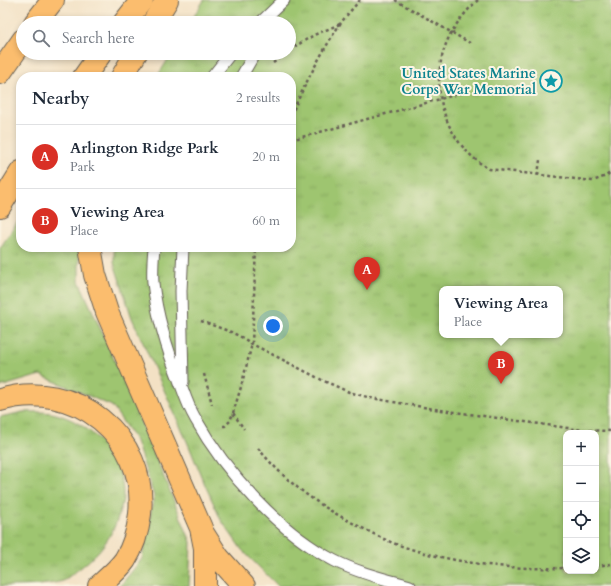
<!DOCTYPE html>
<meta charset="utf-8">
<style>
:root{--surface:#fff;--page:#f6f6f7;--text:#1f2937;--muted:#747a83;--line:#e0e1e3;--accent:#d93025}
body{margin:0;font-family:Cardo,serif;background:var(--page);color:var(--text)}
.controls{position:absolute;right:12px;bottom:12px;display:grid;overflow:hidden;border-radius:8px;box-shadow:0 2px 6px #0003}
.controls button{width:36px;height:36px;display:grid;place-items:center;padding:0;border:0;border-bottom:1px solid var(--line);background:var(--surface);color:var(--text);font:20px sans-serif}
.you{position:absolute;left:273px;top:326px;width:14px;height:14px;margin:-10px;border:3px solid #fff;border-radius:50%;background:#1a73e8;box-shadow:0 0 0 6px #1a73e833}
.badge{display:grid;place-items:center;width:26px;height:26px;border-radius:50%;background:var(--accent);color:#fff;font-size:13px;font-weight:700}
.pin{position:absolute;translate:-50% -33px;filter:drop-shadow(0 1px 2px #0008)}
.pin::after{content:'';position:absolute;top:21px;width:14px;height:12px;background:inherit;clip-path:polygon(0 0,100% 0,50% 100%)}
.popup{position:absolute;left:439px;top:286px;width:124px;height:52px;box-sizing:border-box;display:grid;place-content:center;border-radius:8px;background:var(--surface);filter:drop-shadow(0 1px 3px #0005);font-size:13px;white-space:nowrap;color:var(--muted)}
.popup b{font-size:15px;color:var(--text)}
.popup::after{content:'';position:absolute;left:50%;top:100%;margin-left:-8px;border:8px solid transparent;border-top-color:var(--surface)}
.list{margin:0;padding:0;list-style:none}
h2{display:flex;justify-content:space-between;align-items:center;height:52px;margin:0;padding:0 16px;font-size:17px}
h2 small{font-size:13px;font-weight:400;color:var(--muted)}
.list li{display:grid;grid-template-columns:26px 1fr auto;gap:12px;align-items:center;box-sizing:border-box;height:64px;padding:0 16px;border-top:1px solid var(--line)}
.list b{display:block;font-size:15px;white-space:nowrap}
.list p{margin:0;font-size:13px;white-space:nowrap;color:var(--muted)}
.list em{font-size:13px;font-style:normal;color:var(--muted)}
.icon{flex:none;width:22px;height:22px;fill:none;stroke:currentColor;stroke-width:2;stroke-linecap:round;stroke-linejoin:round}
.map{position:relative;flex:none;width:611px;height:586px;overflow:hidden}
.search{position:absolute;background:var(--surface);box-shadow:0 2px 6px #0003;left:16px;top:16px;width:280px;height:44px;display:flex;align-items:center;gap:10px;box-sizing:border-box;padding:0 14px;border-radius:22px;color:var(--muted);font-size:15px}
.panel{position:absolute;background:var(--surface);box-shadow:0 2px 6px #0003;left:16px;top:72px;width:280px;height:180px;border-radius:16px}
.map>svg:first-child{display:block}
.grass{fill:url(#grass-tufts);stroke:#5d7046;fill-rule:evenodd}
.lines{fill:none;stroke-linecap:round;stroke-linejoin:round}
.service-casing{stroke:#676157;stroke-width:13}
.trunk-casing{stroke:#676157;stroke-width:24}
.path{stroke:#676157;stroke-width:2.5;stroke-dasharray:3 3;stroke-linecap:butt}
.service{stroke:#fff;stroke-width:11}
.trunk{stroke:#fbbd6e;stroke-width:22}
.labels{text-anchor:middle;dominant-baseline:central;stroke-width:4;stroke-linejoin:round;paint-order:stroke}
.culture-label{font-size:14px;font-weight:bold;fill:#0d838f;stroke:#fcf5e5;text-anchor:end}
</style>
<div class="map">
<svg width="611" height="586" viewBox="0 0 611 586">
<defs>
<pattern id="grass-tufts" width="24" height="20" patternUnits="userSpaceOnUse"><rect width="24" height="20" fill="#9ec570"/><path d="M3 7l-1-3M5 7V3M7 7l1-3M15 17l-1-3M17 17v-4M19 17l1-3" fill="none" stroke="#88a960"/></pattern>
</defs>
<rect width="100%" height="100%" fill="#fcf5e5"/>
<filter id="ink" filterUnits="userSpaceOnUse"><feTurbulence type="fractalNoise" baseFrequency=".025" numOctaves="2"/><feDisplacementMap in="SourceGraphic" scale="8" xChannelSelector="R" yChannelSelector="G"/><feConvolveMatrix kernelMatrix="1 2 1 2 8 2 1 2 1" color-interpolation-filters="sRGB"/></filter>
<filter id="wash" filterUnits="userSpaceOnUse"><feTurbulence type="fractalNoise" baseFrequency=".012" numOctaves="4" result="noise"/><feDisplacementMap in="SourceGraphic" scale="16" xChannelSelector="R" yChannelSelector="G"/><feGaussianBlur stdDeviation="0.9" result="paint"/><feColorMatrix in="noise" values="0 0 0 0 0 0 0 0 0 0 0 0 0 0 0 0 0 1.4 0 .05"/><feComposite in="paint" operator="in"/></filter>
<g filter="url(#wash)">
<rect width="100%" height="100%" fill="#f3e1c4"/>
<g class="grass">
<path d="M 204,0 L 611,0 L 611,586 L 278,586 L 242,550 L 221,520 L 201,476 L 189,446 L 132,318 L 114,263 L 114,247 L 291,247 L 291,77 L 157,77 L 172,53 L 289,53 L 289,23 L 190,23 ZM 442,289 L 560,289 L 560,335 L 442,335 ZM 566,433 L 596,433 L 596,571 L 566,571 Z"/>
<path d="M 21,217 L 21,247 L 79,247 L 79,281 L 125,384 L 191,542 L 189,586 L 120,586 L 142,559 L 154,496 L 136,441 L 112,406 L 40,375 L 0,387 L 0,248 Z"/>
<path d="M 23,412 C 34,412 47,411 59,415 C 93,425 125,460 123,498 C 123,502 121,506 120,510 C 113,538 98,555 75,572 C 71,575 67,578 63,581 C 45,586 20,586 0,586 L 0,417 Z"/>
</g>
</g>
<g filter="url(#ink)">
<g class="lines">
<g class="service-casing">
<g id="service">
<path d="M 260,23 L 284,0"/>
<path d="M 212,77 L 231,53"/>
<path d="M 241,77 L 255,53"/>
<path d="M 154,247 C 153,259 152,271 153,283 C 157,318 168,352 181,385 C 185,396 189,408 195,418 C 225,472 280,533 335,561 C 359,573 385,579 410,586"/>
<path d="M 183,247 L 181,291 L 183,382"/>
</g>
</g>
<g class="trunk-casing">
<g id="trunk">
<path d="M 35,23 L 53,0"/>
<path d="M 124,23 L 142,0"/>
<path d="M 153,23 L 167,0"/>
<path d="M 0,73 L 23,40"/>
<path d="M 84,77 L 101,53"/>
<path d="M 122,77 L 136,53"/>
<path d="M 0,206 L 21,172"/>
<path d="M 90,247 L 95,275 L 107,312 L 201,528 L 205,548 L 205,586"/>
<path d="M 0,400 C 74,378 148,436 140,514 C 138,530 134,546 125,560 C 118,570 108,578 99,586"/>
<path d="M 204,535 L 218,557 L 244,586"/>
</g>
</g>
<g class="path">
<path d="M 395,0 L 470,43"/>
<path d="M 478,0 C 465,12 452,28 446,44 C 428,90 446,144 489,169 L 593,181 L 606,176 L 611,172"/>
<path d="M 289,50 L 314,35 L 340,24"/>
<path d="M 273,63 L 286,53"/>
<path d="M 291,115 C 305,84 321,53 340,24 C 346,16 353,8 360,0"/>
<path d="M 291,140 L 462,93"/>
<path d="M 538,175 L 540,160"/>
<path d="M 201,321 L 231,332 L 243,338 L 252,344 L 324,381 L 349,392 L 371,398 L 434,409 L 582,430 L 611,431"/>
<path d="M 204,374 L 212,404"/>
<path d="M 233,413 L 241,387 L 252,344 L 256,247"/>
<path d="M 223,426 L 225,426 L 230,421 L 233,413 L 244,429"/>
<path d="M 258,448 C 283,479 312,501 347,520 C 362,528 377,536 393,543 C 448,563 508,570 566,568"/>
<path d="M 596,566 L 611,564"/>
</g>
<use href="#service" class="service"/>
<use href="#trunk" class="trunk"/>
</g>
</g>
<defs>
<g id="sight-ring" transform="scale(1.15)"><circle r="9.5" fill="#fcf5e5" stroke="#0f9aa8" stroke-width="1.5"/><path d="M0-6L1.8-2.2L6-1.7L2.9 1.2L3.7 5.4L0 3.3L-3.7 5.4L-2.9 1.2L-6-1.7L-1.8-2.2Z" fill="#0f9aa8"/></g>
</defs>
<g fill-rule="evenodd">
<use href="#sight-ring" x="551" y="81"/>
</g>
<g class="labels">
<g class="culture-label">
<text x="536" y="73">United States Marine<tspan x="536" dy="16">Corps War Memorial</tspan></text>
</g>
</g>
</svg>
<div class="controls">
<button>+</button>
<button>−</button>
<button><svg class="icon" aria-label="locate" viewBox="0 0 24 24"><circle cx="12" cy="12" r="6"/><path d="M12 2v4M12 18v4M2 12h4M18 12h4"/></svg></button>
<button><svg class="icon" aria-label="layers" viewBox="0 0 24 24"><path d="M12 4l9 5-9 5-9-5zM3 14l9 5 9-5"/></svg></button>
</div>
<div class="you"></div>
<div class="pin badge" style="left:367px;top:290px">A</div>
<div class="pin badge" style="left:501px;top:384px">B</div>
<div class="popup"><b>Viewing Area</b>Place</div>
<div class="search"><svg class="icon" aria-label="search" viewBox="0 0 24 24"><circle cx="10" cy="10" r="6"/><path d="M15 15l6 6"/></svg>Search here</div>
<section class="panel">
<h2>Nearby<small>2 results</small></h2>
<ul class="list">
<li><span class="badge">A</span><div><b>Arlington Ridge Park</b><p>Park</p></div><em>20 m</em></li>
<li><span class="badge">B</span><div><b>Viewing Area</b><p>Place</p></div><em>60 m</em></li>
</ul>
</section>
</div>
